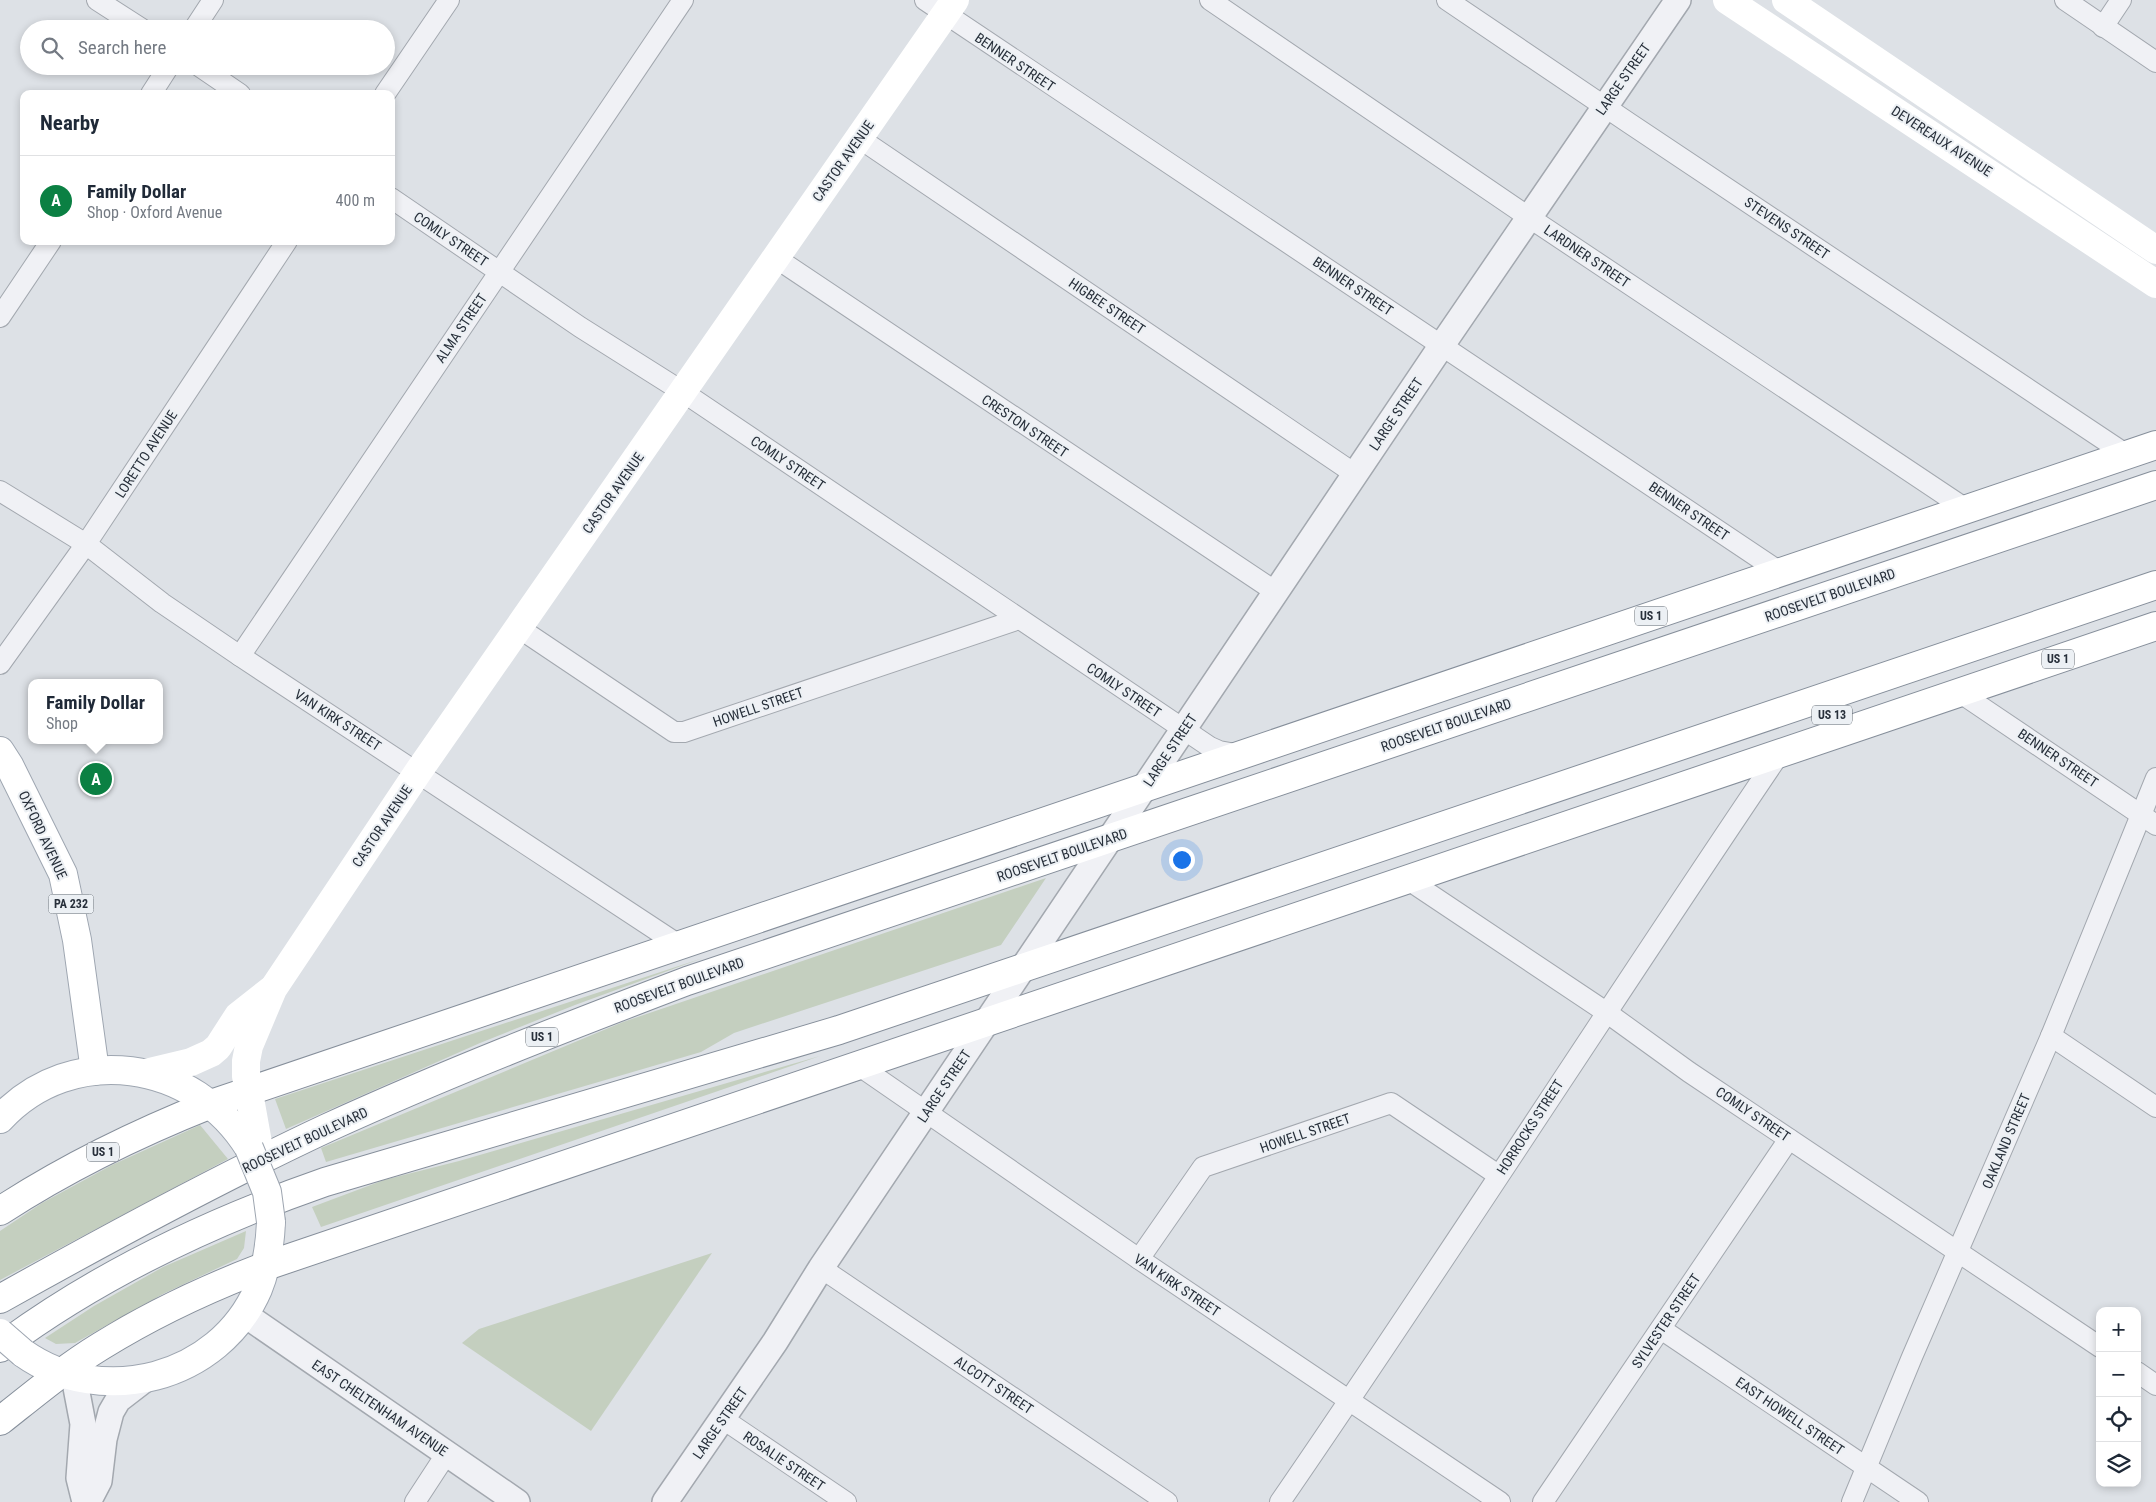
<!DOCTYPE html>
<meta charset="utf-8">
<style>
:root{--surface:#fff;--page:#f2f2f3;--text:#1f2937;--muted:#747a83;--line:#e0e1e3;--accent:#0b8043}
body{margin:0;font-family:"Roboto Condensed",sans-serif;background:var(--page);color:var(--text)}
.controls{position:absolute;right:15px;bottom:15px;display:grid;overflow:hidden;border-radius:10px;box-shadow:0 2px 8px #0003}
.controls button{width:45px;height:45px;display:grid;place-items:center;padding:0;border:0;border-bottom:1px solid var(--line);background:var(--surface);color:var(--text);font:25px sans-serif}
.you{position:absolute;left:1181px;top:859px;width:18px;height:18px;margin:-12px;border:4px solid #fff;border-radius:50%;background:#1a73e8;box-shadow:0 0 0 8px #1a73e833}
.badge{display:grid;place-items:center;width:32px;height:32px;border-radius:50%;background:var(--accent);color:#fff;font-size:16px;font-weight:700}
.pin{position:absolute;translate:-50% -50%;border:2px solid #fff;box-shadow:0 1px 5px #0006}
.popup{position:absolute;left:28px;top:679px;width:135px;height:65px;box-sizing:border-box;display:grid;place-content:center;border-radius:10px;background:var(--surface);filter:drop-shadow(0 1px 4px #0005);font-size:16px;white-space:nowrap;color:var(--muted)}
.popup b{font-size:19px;color:var(--text)}
.popup::after{content:'';position:absolute;left:50%;top:100%;margin-left:-10px;border:10px solid transparent;border-top-color:var(--surface)}
.list{margin:0;padding:0;list-style:none}
h2{display:flex;justify-content:space-between;align-items:center;height:65px;margin:0;padding:0 20px;font-size:21px}
h2 small{font-size:16px;font-weight:400;color:var(--muted)}
.list li{display:grid;grid-template-columns:32px 1fr auto;gap:15px;align-items:center;box-sizing:border-box;height:90px;padding:0 20px;border-top:1px solid var(--line)}
.list b{display:block;font-size:19px;white-space:nowrap}
.list p{margin:0;font-size:16px;white-space:nowrap;color:var(--muted)}
.list em{font-size:16px;font-style:normal;color:var(--muted)}
.icon{flex:none;width:28px;height:28px;fill:none;stroke:currentColor;stroke-width:2;stroke-linecap:round;stroke-linejoin:round}
.map{position:relative;flex:none;width:2156px;height:1502px;overflow:hidden}
.search{position:absolute;background:var(--surface);box-shadow:0 2px 8px #0003;left:20px;top:20px;width:375px;height:55px;display:flex;align-items:center;gap:12px;box-sizing:border-box;padding:0 18px;border-radius:28px;color:var(--muted);font-size:19px}
.panel{position:absolute;background:var(--surface);box-shadow:0 2px 8px #0003;left:20px;top:90px;width:375px;height:155px;border-radius:10px}
.map>svg:first-child{display:block}
.green{fill:#c4cfbf}
.lines{fill:none;stroke-linecap:round;stroke-linejoin:round}
.minor-casing{stroke:#a3a8af;stroke-width:22}
.tertiary-casing{stroke:#a3a8af;stroke-width:28}
.primary-casing{stroke:#9ea6b1;stroke-width:30}
.trunk-casing{stroke:#868f9b;stroke-width:30}
.minor{stroke:#f0f1f5;stroke-width:20}
.tertiary{stroke:#f0f1f5;stroke-width:25}
.secondary{stroke:#fff;stroke-width:28}
.primary{stroke:#fff;stroke-width:28}
.trunk{stroke:#fff;stroke-width:28}
.primary-bridge-casing{stroke:#9ea6b1;stroke-width:30;stroke-linecap:butt}
.primary-bridge{stroke:#fff;stroke-width:28}
.labels{text-anchor:middle;dominant-baseline:central;stroke-width:4;stroke-linejoin:round;paint-order:stroke}
.shield{fill:#ecf0f4;stroke:#636a72;stroke-width:1}
.shield-label{font-size:12px;font-weight:bold;fill:#28303b}
.street-label{font-size:14px;fill:#28303b;stroke:#ecf0f4}
</style>
<div class="map">
<svg width="2156" height="1502" viewBox="0 0 2156 1502">
<rect width="100%" height="100%" fill="#dde1e6"/>
<g class="green">
<path d="M 1046,878 L 1001,945 L 734,1033 L 701,1052 L 326,1162 L 321,1148 L 623,1022 Z"/>
<path d="M 703,958 L 575,1005 L 480,1043 L 286,1129 L 275,1099 Z"/>
<path d="M 820,1056 L 321,1227 L 312,1207 L 384,1180 L 459,1161 Z"/>
<path d="M 200,1125 L 228,1159 L 0,1280 L 0,1231 L 42,1203 L 112,1165 Z"/>
<path d="M 246,1231 L 244,1248 L 237,1259 L 163,1294 L 75,1343 L 56,1344 L 45,1338 L 94,1306 L 163,1267 Z"/>
<path d="M 712,1253 L 591,1431 L 462,1343 L 479,1329 Z"/>
</g>
<g class="lines">
<g class="minor-casing">
<g id="minor">
<path d="M 97,0 L 142,29"/>
<path d="M 925,0 L 1780,572"/>
<path d="M 1210,0 L 1530,218 L 1966,509"/>
<path d="M 1447,0 L 1629,123 L 2127,455"/>
<path d="M 2065,0 L 2156,62"/>
<path d="M 2103,27 L 2121,0"/>
<path d="M 194,29 L 213,0"/>
<path d="M 199,66 L 240,94"/>
<path d="M 151,94 L 169,66"/>
<path d="M 385,94 L 449,0"/>
<path d="M 859,138 L 1355,474"/>
<path d="M 391,198 L 580,327 L 683,392 L 1210,747 L 1219,751 L 1241,755"/>
<path d="M 776,258 L 1276,592"/>
<path d="M 0,317 L 51,241"/>
<path d="M 0,491 L 86,544 L 162,603 L 240,656 L 679,945"/>
<path d="M 519,628 L 674,732 L 684,732 L 1019,619"/>
<path d="M 240,656 L 683,0"/>
<path d="M 0,664 L 86,544 L 287,241"/>
<path d="M 1959,692 L 2156,825"/>
<path d="M 1407,879 L 1606,1012 L 1689,1072 L 2100,1347"/>
<path d="M 2051,1036 L 2156,1107"/>
<path d="M 858,1065 L 1139,1259 L 1500,1502"/>
<path d="M 1139,1259 L 1203,1167 L 1391,1103 L 1498,1175"/>
<path d="M 821,1268 L 1167,1502"/>
<path d="M 1661,1329 L 1918,1502"/>
<path d="M 2137,1372 L 2156,1385"/>
<path d="M 723,1419 L 846,1502"/>
<path d="M 415,1502 L 447,1453"/>
<path d="M 1280,1502 C 1450,1255 1612,1001 1780,753"/>
<path d="M 1543,1502 L 1789,1139"/>
<path d="M 1852,1502 L 1912,1357 L 2051,1036 L 2156,778"/>
</g>
</g>
<g class="tertiary-casing">
<g id="tertiary">
<path d="M 244,1314 L 517,1502"/>
<path d="M 74,1377 L 83,1424 L 79,1478 L 85,1502"/>
<path d="M 88,1502 L 99,1481 L 104,1439 L 111,1412 L 118,1400 L 144,1380"/>
<path d="M 665,1502 L 775,1342 L 821,1268 L 1442,345 L 1678,0"/>
</g>
</g>
<g class="primary-casing">
<g id="primary">
<path d="M 0,751 L 9,765 L 63,874 L 77,940 L 95,1071"/>
<path d="M 0,1119 C 72,1041 195,1060 249,1148"/>
<path d="M 23,1353 C 102,1409 219,1379 258,1289 C 267,1267 270,1244 271,1222"/>
</g>
</g>
<g class="trunk-casing">
<g id="trunk">
<path d="M 0,1211 C 66,1168 138,1133 211,1104 L 2156,445"/>
<path d="M 0,1299 C 107,1239 216,1180 327,1128 C 445,1074 566,1027 687,981 L 2156,485"/>
<path d="M 0,1348 C 98,1275 210,1222 325,1182 L 839,1030 L 2156,585"/>
<path d="M 0,1421 C 33,1395 65,1368 101,1346 C 154,1313 208,1288 266,1266 L 2156,626"/>
</g>
</g>
<use href="#minor" class="minor"/>
<use href="#tertiary" class="tertiary"/>
<g class="secondary">
<path d="M 1727,0 L 2156,284"/>
<path d="M 1786,0 L 2156,250"/>
<path d="M 145,1073 L 191,1062 L 211,1053 L 218,1047 L 238,1016 L 271,990"/>
<path d="M 258,1143 L 246,1076 L 246,1061 L 249,1046 L 273,989 L 418,772 L 955,0"/>
</g>
<use href="#primary" class="primary"/>
<use href="#trunk" class="trunk"/>
<g class="primary-bridge-casing">
<g id="primary-bridge">
<path d="M 249,1148 L 267,1192 L 271,1222"/>
<path d="M 0,1333 L 23,1353"/>
</g>
</g>
<use href="#primary-bridge" class="primary-bridge"/>
</g>
<g class="labels">
<g class="shield">
<rect x="1635" y="606.5" width="32" height="19" rx="4"/>
<rect x="2042" y="649.5" width="32" height="19" rx="4"/>
<rect x="1812" y="705.5" width="40" height="19" rx="4"/>
<rect x="48.5" y="894.5" width="45" height="19" rx="4"/>
<rect x="526" y="1027.5" width="32" height="19" rx="4"/>
<rect x="87" y="1142.5" width="32" height="19" rx="4"/>
</g>
<g class="shield-label">
<text x="1651" y="616">US 1</text>
<text x="2058" y="659">US 1</text>
<text x="1832" y="715">US 13</text>
<text x="71" y="904">PA 232</text>
<text x="542" y="1037">US 1</text>
<text x="103" y="1152">US 1</text>
</g>
<g class="street-label">
<text transform="translate(1015 62) rotate(34)">BENNER STREET</text>
<text transform="translate(1623 79) rotate(-55)">LARGE STREET</text>
<text transform="translate(1942 141) rotate(33)">DEVEREAUX AVENUE</text>
<text transform="translate(843 161) rotate(-55)">CASTOR AVENUE</text>
<text transform="translate(1787 228) rotate(34)">STEVENS STREET</text>
<text transform="translate(451 239) rotate(34)">COMLY STREET</text>
<text transform="translate(1587 256) rotate(34)">LARDNER STREET</text>
<text transform="translate(1353 286) rotate(34)">BENNER STREET</text>
<text transform="translate(1107 306) rotate(34)">HIGBEE STREET</text>
<text transform="translate(461 328) rotate(-56)">ALMA STREET</text>
<text transform="translate(1396 414) rotate(-56)">LARGE STREET</text>
<text transform="translate(1025 426) rotate(34)">CRESTON STREET</text>
<text transform="translate(146 454) rotate(-57)">LORETTO AVENUE</text>
<text transform="translate(788 463) rotate(34)">COMLY STREET</text>
<text transform="translate(613 493) rotate(-55)">CASTOR AVENUE</text>
<text transform="translate(1689 511) rotate(34)">BENNER STREET</text>
<text transform="translate(1830 595) rotate(-19)">ROOSEVELT BOULEVARD</text>
<text transform="translate(1124 690) rotate(34)">COMLY STREET</text>
<text transform="translate(758 707) rotate(-19)">HOWELL STREET</text>
<text transform="translate(338 720) rotate(33)">VAN KIRK STREET</text>
<text transform="translate(1446 725) rotate(-19)">ROOSEVELT BOULEVARD</text>
<text transform="translate(1170 750) rotate(-56)">LARGE STREET</text>
<text transform="translate(2058 758) rotate(34)">BENNER STREET</text>
<text transform="translate(382 826) rotate(-56)">CASTOR AVENUE</text>
<text transform="translate(43 835) rotate(65)">OXFORD AVENUE</text>
<text transform="translate(1062 855) rotate(-19)">ROOSEVELT BOULEVARD</text>
<text transform="translate(679 985) rotate(-20)">ROOSEVELT BOULEVARD</text>
<text transform="translate(944 1086) rotate(-56)">LARGE STREET</text>
<text transform="translate(1753 1114) rotate(34)">COMLY STREET</text>
<text transform="translate(1530 1127) rotate(-57)">HORROCKS STREET</text>
<text transform="translate(1305 1133) rotate(-19)">HOWELL STREET</text>
<text transform="translate(305 1140) rotate(-25)">ROOSEVELT BOULEVARD</text>
<text transform="translate(2006 1141) rotate(-67)">OAKLAND STREET</text>
<text transform="translate(1177 1285) rotate(34)">VAN KIRK STREET</text>
<text transform="translate(1666 1321) rotate(-56)">SYLVESTER STREET</text>
<text transform="translate(994 1385) rotate(34)">ALCOTT STREET</text>
<text transform="translate(380 1408) rotate(34)">EAST CHELTENHAM AVENUE</text>
<text transform="translate(1790 1416) rotate(34)">EAST HOWELL STREET</text>
<text transform="translate(720 1423) rotate(-55)">LARGE STREET</text>
<text transform="translate(784 1461) rotate(34)">ROSALIE STREET</text>
</g>
</g>
</svg>
<div class="controls">
<button>+</button>
<button>−</button>
<button><svg class="icon" aria-label="locate" viewBox="0 0 24 24"><circle cx="12" cy="12" r="6"/><path d="M12 2v4M12 18v4M2 12h4M18 12h4"/></svg></button>
<button><svg class="icon" aria-label="layers" viewBox="0 0 24 24"><path d="M12 4l9 5-9 5-9-5zM3 14l9 5 9-5"/></svg></button>
</div>
<div class="you"></div>
<div class="pin badge" style="left:96px;top:779px">A</div>
<div class="popup"><b>Family Dollar</b>Shop</div>
<div class="search"><svg class="icon" aria-label="search" viewBox="0 0 24 24"><circle cx="10" cy="10" r="6"/><path d="M15 15l6 6"/></svg>Search here</div>
<section class="panel">
<h2>Nearby<small></small></h2>
<ul class="list">
<li><span class="badge">A</span><div><b>Family Dollar</b><p>Shop · Oxford Avenue</p></div><em>400 m</em></li>
</ul>
</section>
</div>
